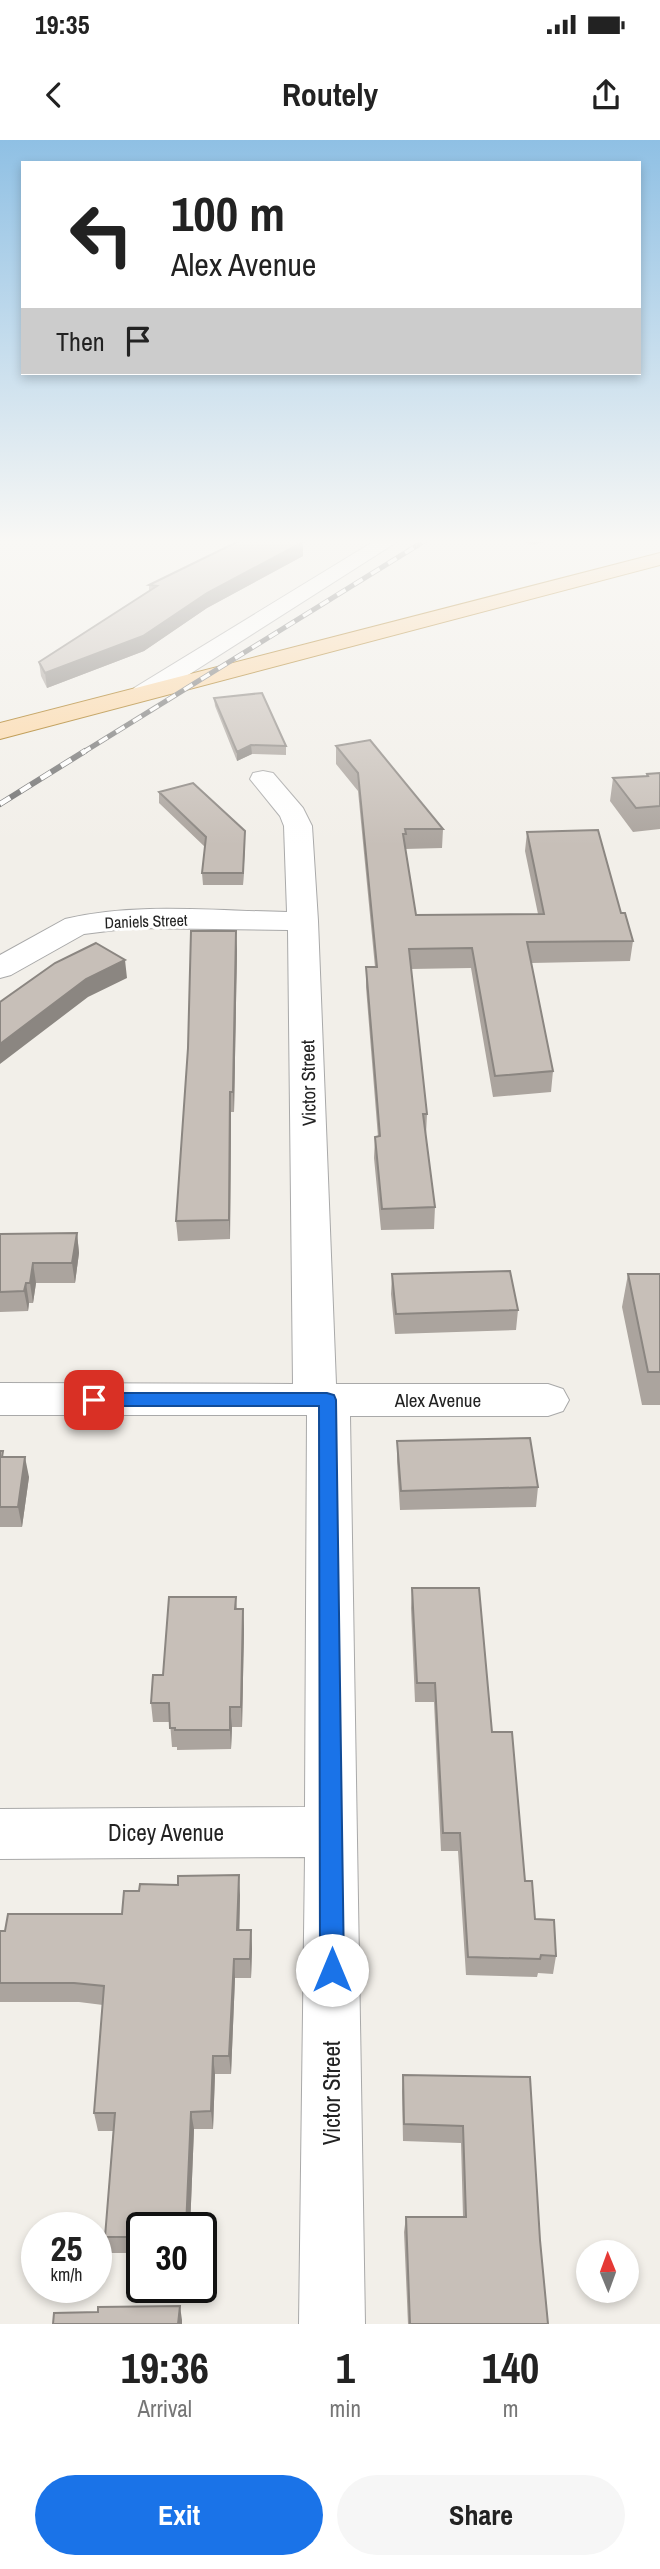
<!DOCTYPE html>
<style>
:root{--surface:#fff;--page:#f6f6f6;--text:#222;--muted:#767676;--accent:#1a73e8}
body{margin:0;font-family:"Archivo Narrow",sans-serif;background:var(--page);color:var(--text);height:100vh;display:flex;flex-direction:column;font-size:26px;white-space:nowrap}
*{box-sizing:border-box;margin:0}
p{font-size:23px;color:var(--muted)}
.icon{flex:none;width:38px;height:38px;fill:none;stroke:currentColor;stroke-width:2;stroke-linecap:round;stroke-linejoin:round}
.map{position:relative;height:2184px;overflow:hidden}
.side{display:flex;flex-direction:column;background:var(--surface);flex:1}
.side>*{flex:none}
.top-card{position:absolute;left:21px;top:21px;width:620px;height:214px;border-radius:0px;box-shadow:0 4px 10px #0003;background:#fff;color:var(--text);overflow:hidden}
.needle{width:46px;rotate:359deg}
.buttons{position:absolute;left:576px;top:2100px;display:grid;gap:14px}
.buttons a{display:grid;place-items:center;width:63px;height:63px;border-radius:50%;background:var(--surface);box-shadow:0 4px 10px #0003;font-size:35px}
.speed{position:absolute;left:21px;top:2072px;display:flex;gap:14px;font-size:35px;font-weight:700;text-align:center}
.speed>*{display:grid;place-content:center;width:91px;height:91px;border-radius:50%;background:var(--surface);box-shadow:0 4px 10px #0003;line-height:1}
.speed small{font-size:18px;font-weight:400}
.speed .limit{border:4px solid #111;border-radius:10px;background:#fff;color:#111}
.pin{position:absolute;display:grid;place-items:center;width:60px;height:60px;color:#fff;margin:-30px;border-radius:14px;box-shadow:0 4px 10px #0006}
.me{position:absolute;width:77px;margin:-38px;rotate:0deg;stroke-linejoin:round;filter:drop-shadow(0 0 5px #0008)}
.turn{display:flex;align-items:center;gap:24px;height:147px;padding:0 35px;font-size:32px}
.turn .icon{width:91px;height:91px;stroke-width:2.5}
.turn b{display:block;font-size:49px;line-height:60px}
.then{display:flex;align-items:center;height:66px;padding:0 35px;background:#0003;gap:14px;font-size:26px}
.eta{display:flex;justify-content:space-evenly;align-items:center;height:119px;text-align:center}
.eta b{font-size:42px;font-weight:800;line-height:49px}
.action{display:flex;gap:14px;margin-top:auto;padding:14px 35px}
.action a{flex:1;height:80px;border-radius:42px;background:var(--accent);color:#fff;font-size:28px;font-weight:800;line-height:80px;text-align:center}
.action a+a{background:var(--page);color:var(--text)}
.status{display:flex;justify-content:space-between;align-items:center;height:49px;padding:0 35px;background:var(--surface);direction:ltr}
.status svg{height:19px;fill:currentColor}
header{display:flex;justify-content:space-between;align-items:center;height:91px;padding:0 35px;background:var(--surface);font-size:32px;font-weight:800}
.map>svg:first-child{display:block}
</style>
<div class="status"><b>19:35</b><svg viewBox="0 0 49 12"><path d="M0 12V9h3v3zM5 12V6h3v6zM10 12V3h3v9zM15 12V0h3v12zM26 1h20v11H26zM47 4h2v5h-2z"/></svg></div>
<header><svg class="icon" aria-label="back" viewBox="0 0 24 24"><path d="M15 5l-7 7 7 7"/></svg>Routely<svg class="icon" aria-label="share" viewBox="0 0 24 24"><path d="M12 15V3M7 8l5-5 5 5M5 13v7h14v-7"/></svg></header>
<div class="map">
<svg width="660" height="2184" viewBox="0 0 660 2184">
<rect width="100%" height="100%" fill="#f2efe9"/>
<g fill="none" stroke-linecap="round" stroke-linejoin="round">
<g stroke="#a9a9a9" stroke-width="2">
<path id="minor" d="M 376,400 L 400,400 L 152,558 L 143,560 L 134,558 L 131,553 L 134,548 Z
M 263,631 L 273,633 L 303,668 L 312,686 L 318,781 L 336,1244 L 548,1244 L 563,1249 L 569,1260 L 563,1271 L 548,1276 L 350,1276 L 365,2184 L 299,2184 L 305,1717 L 0,1719 L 0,1669 L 305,1667 L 307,1275 L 0,1275 L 0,1243 L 293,1244 L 288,790 L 132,788 L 84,794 L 11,835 L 0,838 L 0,815 L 65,779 C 136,762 215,771 287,772 L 284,686 L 280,676 L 250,639 L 253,633 Z"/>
</g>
<g stroke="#a06b00" stroke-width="2">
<path id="major" d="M 660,413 L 660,425 L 0,599 L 0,583 Z"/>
</g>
<use href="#minor" fill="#fff" fill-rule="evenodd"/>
<use href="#major" fill="#fcd6a4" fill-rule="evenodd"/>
<g stroke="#707070" stroke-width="5">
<path id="rail-far1" d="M 82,613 L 426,400"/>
</g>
<g stroke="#707070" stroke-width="6">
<path id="rail" d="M 0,664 L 85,611"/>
</g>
<use href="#rail-far1" stroke="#fff" stroke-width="3.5" stroke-dasharray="10" stroke-linecap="butt"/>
<use href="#rail" stroke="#fff" stroke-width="4.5" stroke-dasharray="12" stroke-linecap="butt"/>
</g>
<path fill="#aba49e" d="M 232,400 L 308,400 L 303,402 L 303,416 L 207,468 L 144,511 L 47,548 L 41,536 L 39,522 L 149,451 L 149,445 L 236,402 L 232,401 Z
M 520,400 L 551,400 L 532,405 Z
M 214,558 L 286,606 L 286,615 L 252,614 L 237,621 L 215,566 Z
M 336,606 L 443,689 L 442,708 L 405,709 L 416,775 L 538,774 L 525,711 L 527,692 L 621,773 L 633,801 L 630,821 L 531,823 L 553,931 L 551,952 L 493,957 L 471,828 L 411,829 L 427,974 L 426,995 L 435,1067 L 434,1089 L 381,1090 L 374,1018 L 375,997 L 378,997 L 366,847 L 366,827 L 375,827 L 358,651 L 336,624 Z
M 660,633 L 660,693 L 660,689 L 633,692 L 610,661 L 613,638 L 646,636 L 647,634 Z
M 159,652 L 245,691 L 243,745 L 203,745 L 202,733 L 205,707 L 159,663 Z
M 237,809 L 234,972 L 231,972 L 230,1099 L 178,1101 L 176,1081 Z
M 77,1093 L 79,1113 L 75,1143 L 36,1143 L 33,1163 L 29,1163 L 28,1171 L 0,1172 L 0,1094 Z
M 392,1134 L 518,1170 L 516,1190 L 395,1194 L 391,1154 Z
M 628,1134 L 660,1134 L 660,1265 L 642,1265 L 622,1167 Z
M 397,1301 L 538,1347 L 536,1367 L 400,1370 L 397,1321 Z
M 0,1311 L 4,1317 L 29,1337 L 22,1387 L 0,1387 Z
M 412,1448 L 492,1592 L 525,1741 L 535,1779 L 556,1816 L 553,1834 L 538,1833 L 537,1837 L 466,1835 L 458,1711 L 441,1711 L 434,1562 L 415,1562 L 411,1468 Z
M 236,1457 L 237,1469 L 243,1469 L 244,1489 L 242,1587 L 232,1587 L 231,1609 L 177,1610 L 177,1607 L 172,1607 L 170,1582 L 153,1582 L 151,1563 L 163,1535 Z
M 240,1755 L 239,1790 L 251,1790 L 252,1809 L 251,1838 L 235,1838 L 231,1934 L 215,1934 L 213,1989 L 194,1989 L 190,2088 L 142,2088 L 142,2113 L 110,2113 L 105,2097 L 113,1991 L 98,1991 L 94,1973 L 103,1865 L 79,1862 L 0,1862 L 0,1791 L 122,1774 Z
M 403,1935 L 530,1937 L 540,2100 L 548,2184 L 408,2184 L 404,2092 L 406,2077 L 463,2077 L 461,2003 L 403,2001 L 402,1951 Z"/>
<path fill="#8b8681" d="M 284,400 L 308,400 L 285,412 Z
M 532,400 L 551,400 L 532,405 Z
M 303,402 L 303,416 L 207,468 L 144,511 L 47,548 L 45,533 L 207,453 Z
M 251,605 L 252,614 L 237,621 L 237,612 Z
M 245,691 L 245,703 L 243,745 L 243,733 Z
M 236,791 L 237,809 L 234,972 L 233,952 Z
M 125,820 L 127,838 L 88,857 L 0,924 L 0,904 L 86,839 Z
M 230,952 L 231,972 L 230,1099 L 229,1080 Z
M 77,1093 L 79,1113 L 75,1143 L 72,1123 Z
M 33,1123 L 36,1143 L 33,1163 L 30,1143 Z
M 26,1143 L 29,1163 L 28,1171 L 24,1151 Z
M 25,1317 L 29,1337 L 22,1387 L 18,1367 Z
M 243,1469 L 244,1489 L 242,1587 L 241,1567 Z
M 230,1567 L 232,1587 L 231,1609 L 230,1590 Z
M 239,1735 L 240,1755 L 239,1809 L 237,1790 Z
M 251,1790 L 252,1809 L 251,1838 L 250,1819 Z
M 234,1819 L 235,1838 L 231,1934 L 229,1916 Z
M 213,1916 L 215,1934 L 213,1989 L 211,1971 Z
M 191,1972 L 194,1989 L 190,2088 L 186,2088 Z
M 180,2166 L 182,2180 L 182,2184 L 178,2184 Z"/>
<path fill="#c7bfb8" stroke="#8b8681" stroke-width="2" d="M 241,400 L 291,400 L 303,402 L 207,453 L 143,496 L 45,533 L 39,522 L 157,446 L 149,445 Z
M 262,553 L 286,606 L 251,605 L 237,612 L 214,558 Z
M 370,600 L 443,689 L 405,689 L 406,694 L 403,694 L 416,775 L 544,774 L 527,692 L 598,690 L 621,773 L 625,773 L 633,801 L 527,802 L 553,931 L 495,936 L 472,808 L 409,809 L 427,974 L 423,974 L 435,1067 L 382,1069 L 375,997 L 380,996 L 366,827 L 377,827 L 358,633 L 336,606 Z
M 660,633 L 660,666 L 636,668 L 613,638 L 648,636 L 647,634 Z
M 193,643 L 245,691 L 243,733 L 202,733 L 206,697 L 159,652 Z
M 191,791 L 236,791 L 233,952 L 230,952 L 229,1080 L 176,1081 L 188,908 Z
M 96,803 L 125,820 L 86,839 L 0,904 L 0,862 L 55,823 Z
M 77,1093 L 72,1123 L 33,1123 L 30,1143 L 26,1143 L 24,1151 L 0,1152 L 0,1094 Z
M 510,1131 L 518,1170 L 396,1174 L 392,1134 Z
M 628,1134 L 660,1134 L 660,1232 L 648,1232 Z
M 530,1298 L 538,1347 L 401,1351 L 397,1301 Z
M 0,1311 L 3,1311 L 2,1317 L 25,1317 L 18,1367 L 0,1367 Z
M 412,1448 L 479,1448 L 492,1592 L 512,1592 L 525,1741 L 532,1741 L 535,1779 L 554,1780 L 556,1816 L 541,1815 L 540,1819 L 468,1817 L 460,1693 L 443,1693 L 435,1543 L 417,1543 Z
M 169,1457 L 236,1457 L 235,1469 L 243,1469 L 241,1567 L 230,1567 L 230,1590 L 175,1590 L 175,1588 L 170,1588 L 169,1563 L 151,1563 L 153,1535 L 163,1535 Z
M 239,1735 L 237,1790 L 251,1790 L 250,1819 L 234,1819 L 229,1916 L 213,1916 L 211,1971 L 191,1972 L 186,2088 L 142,2088 L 142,2097 L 105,2097 L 115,1973 L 94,1973 L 104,1846 L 74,1843 L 0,1843 L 0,1791 L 5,1791 L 8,1774 L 122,1774 L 124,1751 L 139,1751 L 140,1744 L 178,1745 L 178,1736 Z
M 403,1935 L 530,1937 L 540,2100 L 548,2184 L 410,2184 L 406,2077 L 466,2077 L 463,1986 L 404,1984 Z
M 180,2166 L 178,2184 L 53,2184 L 54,2173 L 98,2172 L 98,2167 Z"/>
<linearGradient id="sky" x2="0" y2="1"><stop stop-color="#8fc0e4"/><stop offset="0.57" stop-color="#f9f8f5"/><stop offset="1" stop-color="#f9f8f5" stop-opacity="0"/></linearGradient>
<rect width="660" height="705" fill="url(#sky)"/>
<path fill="#1a73e8" stroke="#114b97" stroke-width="2" d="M 94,1253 L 327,1253 L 334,1255 L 336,1260 L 344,1830 L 340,1838 L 332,1842 L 323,1838 L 320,1830 L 319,1266 L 94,1266 L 87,1264 L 85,1260 L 87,1255 Z"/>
<g text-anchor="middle" stroke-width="6" stroke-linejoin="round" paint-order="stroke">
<g font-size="16" fill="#222" stroke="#fff">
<text transform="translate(146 781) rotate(-2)" y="6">Daniels Street</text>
</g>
<g font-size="19" fill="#222" stroke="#fff">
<text transform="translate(308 943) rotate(-91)" y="7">Victor Street</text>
<text x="438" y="1267">Alex Avenue</text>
</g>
<g font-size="23" fill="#222" stroke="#fff">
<text x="166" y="1701">Dicey Avenue</text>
<text transform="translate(332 1953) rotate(-90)" y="8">Victor Street</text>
</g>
</g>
</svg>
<div class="buttons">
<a><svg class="needle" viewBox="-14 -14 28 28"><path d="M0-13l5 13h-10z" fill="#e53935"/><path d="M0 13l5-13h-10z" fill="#767676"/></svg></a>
</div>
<div class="speed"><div>25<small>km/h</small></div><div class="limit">30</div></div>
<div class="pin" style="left:94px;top:1260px;background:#d93025"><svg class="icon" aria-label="arrive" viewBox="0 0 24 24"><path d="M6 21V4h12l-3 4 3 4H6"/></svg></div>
<svg class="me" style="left:332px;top:1830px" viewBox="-20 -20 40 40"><circle r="19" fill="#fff"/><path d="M0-13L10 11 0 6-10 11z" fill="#1a73e8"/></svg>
<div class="top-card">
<div class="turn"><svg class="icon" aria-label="left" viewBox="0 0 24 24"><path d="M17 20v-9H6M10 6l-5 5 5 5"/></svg><div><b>100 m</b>Alex Avenue</div></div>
<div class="then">Then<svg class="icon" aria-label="arrive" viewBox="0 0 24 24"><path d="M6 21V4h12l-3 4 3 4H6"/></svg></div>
</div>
</div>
<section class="side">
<div class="eta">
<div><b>19:36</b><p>Arrival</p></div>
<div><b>1</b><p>min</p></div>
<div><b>140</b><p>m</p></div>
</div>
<div class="action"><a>Exit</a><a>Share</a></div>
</section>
